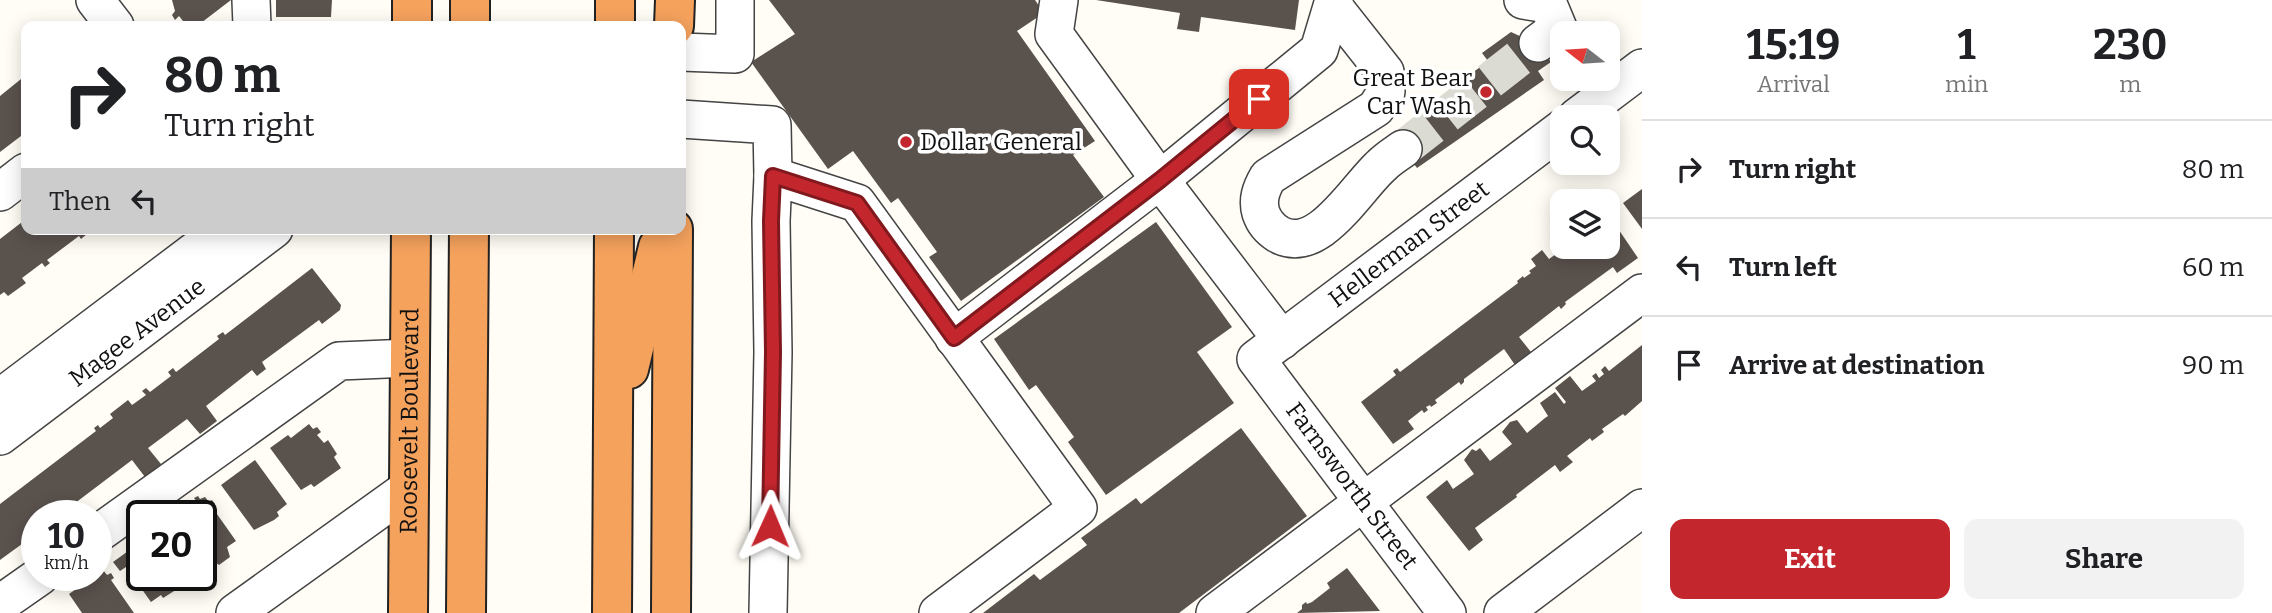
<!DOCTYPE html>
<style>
:root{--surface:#fff;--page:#f2f2f2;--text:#202124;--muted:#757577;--line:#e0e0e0;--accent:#c4262e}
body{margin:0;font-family:Bitter,serif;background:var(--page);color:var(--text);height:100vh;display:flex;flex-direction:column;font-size:26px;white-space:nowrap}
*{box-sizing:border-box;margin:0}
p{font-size:23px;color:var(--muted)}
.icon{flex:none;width:38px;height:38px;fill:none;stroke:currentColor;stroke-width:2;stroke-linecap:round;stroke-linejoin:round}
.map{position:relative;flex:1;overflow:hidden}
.sheet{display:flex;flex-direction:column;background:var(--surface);width:630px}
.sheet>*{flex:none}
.hud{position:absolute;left:21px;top:21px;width:665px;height:214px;border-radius:14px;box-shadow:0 4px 18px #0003;background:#fff;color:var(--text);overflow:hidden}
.needle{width:46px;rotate:287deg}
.tools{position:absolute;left:1550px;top:21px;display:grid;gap:14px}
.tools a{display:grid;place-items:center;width:70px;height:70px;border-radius:14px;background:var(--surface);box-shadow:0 4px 18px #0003;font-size:35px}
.speed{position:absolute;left:21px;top:500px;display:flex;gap:14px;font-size:35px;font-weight:700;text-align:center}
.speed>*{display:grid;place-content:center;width:91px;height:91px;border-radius:50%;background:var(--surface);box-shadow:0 4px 18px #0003;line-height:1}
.speed small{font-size:18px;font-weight:400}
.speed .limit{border:4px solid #111;border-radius:10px;background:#fff;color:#111}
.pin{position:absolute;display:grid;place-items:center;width:60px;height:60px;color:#fff;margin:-30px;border-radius:14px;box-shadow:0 4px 10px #0006}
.me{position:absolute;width:77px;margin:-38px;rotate:1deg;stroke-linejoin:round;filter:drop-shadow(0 0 5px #0008)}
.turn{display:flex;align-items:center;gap:24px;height:147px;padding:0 28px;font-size:32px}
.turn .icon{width:91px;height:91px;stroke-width:2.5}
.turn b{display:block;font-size:49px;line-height:60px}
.then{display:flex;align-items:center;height:66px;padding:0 28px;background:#0003;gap:14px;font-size:26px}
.eta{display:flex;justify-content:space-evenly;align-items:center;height:119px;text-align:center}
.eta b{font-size:42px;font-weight:700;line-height:49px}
.cta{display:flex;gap:14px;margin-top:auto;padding:14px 28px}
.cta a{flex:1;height:80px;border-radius:14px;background:var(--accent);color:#fff;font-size:28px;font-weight:700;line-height:80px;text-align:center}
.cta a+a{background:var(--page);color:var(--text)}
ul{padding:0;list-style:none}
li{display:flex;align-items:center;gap:21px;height:98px;padding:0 28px;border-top:2px solid var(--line)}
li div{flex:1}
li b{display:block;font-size:26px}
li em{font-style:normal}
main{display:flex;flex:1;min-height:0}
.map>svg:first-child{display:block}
</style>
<main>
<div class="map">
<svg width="1642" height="613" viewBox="0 0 1642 613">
<rect width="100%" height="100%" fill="#fffdf5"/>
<path fill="#5a524d" d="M 172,0 L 231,0 L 197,26 L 187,26 L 179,16 L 175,20 L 172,15 L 175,11 Z
M 276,0 L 332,0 L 331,17 L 276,17 Z
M 769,0 L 1035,0 L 1044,13 L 1017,31 L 1095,141 L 1073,155 L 1104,197 L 961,301 L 929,257 L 937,252 L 898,198 L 891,203 L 853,151 L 828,169 L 751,62 L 795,34 Z
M 1096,0 L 1299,0 L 1295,30 L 1201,17 L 1199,32 L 1177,29 L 1180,13 Z
M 1511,32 L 1524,38 L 1535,39 L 1551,62 L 1538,71 L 1544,80 L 1417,168 L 1397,141 L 1434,110 L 1430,105 L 1488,61 L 1482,53 Z
M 26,75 L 26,143 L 21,136 L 0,152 L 0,96 Z
M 1642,189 L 1642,229 L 1623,203 Z
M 1608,214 L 1638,258 L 1617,273 L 1613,267 L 1565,302 L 1566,304 L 1561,309 L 1559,306 L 1519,337 L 1531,352 L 1515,365 L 1504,349 L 1464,379 L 1464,382 L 1461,385 L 1459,382 L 1435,400 L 1437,403 L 1431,407 L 1430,405 L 1426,407 L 1428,410 L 1424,413 L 1422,410 L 1408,421 L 1414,429 L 1393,444 L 1361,402 L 1396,375 L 1393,371 L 1397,368 L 1400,372 L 1518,283 L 1517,281 L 1523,276 L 1524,278 L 1531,273 L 1529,271 L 1536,266 L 1531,259 L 1542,250 L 1549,259 L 1563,249 L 1561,247 L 1608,247 Z
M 26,219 L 26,229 L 87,229 L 85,231 L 87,234 L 81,239 L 79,236 L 47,260 L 50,263 L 45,267 L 42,263 L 22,278 L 26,283 L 8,296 L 4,292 L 0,295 L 0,239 Z
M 1156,222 L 1232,327 L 1197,352 L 1234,403 L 1106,495 L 1068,442 L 1074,437 L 1036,385 L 1029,390 L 994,339 Z
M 312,268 L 341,305 L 340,310 L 322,324 L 319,320 L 262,362 L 266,369 L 257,376 L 252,370 L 206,406 L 217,421 L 200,434 L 187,419 L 148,448 L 161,464 L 145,477 L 132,460 L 58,516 L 37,516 L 37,533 L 0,560 L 0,504 L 96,431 L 94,428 L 98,425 L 100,428 L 113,418 L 110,414 L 128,400 L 132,405 L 146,395 L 142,391 L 146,388 L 150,392 L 171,376 L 168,372 L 173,368 L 176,372 L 180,369 L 219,339 L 217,336 L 223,332 L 225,335 Z
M 1642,345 L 1642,401 L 1625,416 L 1623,414 L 1602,429 L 1604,432 L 1592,441 L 1590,438 L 1567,456 L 1573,462 L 1560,472 L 1555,465 L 1516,495 L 1517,497 L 1475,528 L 1483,540 L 1469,551 L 1426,497 L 1447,480 L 1453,489 L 1474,474 L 1464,460 L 1472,449 L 1476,451 L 1480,448 L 1490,461 L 1512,444 L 1502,432 L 1510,422 L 1517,420 L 1527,433 L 1545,418 L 1548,416 L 1540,403 L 1555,392 L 1564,404 L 1566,402 L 1555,388 L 1570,376 L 1582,391 L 1596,381 L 1592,376 L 1596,373 L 1599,378 L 1604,374 L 1601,370 L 1605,366 L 1609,371 Z
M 309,424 L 313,429 L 317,427 L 321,432 L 317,435 L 324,443 L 328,440 L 337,454 L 334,457 L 341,468 L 314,487 L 311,484 L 301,490 L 270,448 L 288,435 L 291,438 Z
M 1241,428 L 1307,516 L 1179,613 L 983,613 L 1034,574 L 1040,580 L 1087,545 L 1081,538 L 1136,498 L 1141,504 Z
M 255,460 L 287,504 L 277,512 L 279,516 L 274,520 L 254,530 L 221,485 Z
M 198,496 L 200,499 L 205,497 L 209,502 L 212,500 L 215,504 L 212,507 L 236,541 L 227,547 L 230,557 L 219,565 L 211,559 L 201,565 L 201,516 L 177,516 L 197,502 L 194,498 Z
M 142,541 L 142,576 L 188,576 L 176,584 L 179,588 L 163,598 L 161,595 L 151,602 L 126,567 L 120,571 L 113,562 Z
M 1347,568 L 1380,611 L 1297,613 L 1302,609 L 1302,605 L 1306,602 L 1307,604 L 1312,602 L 1330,588 L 1327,583 Z
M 103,570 L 107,575 L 111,573 L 114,578 L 111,580 L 134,613 L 82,613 L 69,594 Z"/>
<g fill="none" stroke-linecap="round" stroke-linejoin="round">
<path stroke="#dbdad3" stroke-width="37" stroke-dasharray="37 18" stroke-linecap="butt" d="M 1403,149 L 1538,43"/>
<g stroke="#444" stroke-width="40">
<g id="minor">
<path d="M 95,0 L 115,26"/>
<path d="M 251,0 L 252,26"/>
<path d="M 1059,0 L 1054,34 L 1160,180 L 1319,50 L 1334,0"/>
<path d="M 1523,0 L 1548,4 L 1558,28 L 1538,43"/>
<path d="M 1333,6 L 1385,72 L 1386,92 L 1376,108 L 1268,177 C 1261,189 1257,200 1261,213 C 1264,222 1270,229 1278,234 C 1318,257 1356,188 1382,165 C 1388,159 1396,154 1403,149"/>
<path d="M 681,52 L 735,54 L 735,0"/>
<path d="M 1577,117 L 1642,68"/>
<path d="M 681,119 L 772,125 L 773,176"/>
<path d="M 0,192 L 26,172"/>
<path d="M 954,338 L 1160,180 L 1282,340"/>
<path d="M 0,398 L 224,229"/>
<path id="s1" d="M 0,436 L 274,229"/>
<path d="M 96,535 L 339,361 L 410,358"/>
<path d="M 0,604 L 40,576"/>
<path d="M 235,613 L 409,488"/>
<path d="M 768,613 L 773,352 L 771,221 L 773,176 L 857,203 L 1078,508 L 938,613"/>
<path d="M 1215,613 L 1642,293"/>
<path id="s2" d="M 1447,613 L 1256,359 L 1563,128"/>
<path d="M 1503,613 L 1642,508"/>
</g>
</g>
<g stroke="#222" stroke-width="42">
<g id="highway">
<path d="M 412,26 L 412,0"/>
<path d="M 470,26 L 470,0"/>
<path d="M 615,26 L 615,0"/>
<path d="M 674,26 L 675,0"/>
<path d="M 629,369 L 658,247"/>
<path id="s3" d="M 408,613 L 411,229"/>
<path d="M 466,613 L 469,229"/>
<path d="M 612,613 L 614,229"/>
<path d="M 671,613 L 673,229"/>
</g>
</g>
<use href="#minor" stroke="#fff" stroke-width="37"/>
<use href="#highway" stroke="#f5a25d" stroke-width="38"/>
</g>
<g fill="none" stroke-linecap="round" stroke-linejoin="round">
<g stroke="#7f191e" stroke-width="18">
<path id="route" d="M 770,526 L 773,352 L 771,221 L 773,176 L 857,203 L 954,338 L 1160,180 L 1259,99"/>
</g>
<use href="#route" stroke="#c4262e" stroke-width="12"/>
</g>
<g fill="#c4262e" stroke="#fff" stroke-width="2.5">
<circle cx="1486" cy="92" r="7"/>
<circle cx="906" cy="142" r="7"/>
</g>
<g text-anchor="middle" stroke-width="7" stroke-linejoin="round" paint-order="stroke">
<g font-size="24" fill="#111" stroke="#fff" text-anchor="end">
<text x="1472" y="86">Great Bear<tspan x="1472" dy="28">Car Wash</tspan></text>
<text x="920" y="150" text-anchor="start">Dollar General</text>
</g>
<g font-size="24" fill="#111" stroke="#fff">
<text dy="8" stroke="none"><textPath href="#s2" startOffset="509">Hellerman Street</textPath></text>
<text dy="8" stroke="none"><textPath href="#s1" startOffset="172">Magee Avenue</textPath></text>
<text dy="8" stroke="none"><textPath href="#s3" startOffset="192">Roosevelt Boulevard</textPath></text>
<text transform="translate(1352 486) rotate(53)" y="8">Farnsworth Street</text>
</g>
</g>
</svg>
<div class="tools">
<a><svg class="needle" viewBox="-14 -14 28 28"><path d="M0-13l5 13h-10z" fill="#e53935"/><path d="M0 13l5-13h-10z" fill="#757577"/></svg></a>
<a><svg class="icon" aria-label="search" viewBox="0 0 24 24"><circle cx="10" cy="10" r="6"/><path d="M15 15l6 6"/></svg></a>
<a><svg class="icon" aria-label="layers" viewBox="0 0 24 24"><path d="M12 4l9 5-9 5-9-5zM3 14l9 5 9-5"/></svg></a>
</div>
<div class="speed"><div>10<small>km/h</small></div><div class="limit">20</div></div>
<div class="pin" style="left:1259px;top:99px;background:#d93025"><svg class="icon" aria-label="arrive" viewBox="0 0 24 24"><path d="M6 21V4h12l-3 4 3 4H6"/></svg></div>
<svg class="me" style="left:770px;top:526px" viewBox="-20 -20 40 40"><path d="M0-17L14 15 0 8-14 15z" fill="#c4262e" stroke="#fff" stroke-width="4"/></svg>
<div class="hud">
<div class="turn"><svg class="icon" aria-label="right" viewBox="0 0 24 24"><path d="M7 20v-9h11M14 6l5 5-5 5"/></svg><div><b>80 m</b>Turn right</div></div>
<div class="then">Then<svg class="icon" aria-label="left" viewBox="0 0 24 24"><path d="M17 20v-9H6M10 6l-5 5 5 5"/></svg></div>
</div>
</div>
<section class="sheet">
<div class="eta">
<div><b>15:19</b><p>Arrival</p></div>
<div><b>1</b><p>min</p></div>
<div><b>230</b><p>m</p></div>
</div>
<ul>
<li><svg class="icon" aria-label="right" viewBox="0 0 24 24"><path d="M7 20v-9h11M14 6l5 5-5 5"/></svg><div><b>Turn right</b></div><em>80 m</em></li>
<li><svg class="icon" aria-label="left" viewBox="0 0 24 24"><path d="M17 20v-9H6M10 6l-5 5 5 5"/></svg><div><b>Turn left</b></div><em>60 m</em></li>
<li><svg class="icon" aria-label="arrive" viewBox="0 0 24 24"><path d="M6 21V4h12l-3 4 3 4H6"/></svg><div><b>Arrive at destination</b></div><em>90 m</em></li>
</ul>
<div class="cta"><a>Exit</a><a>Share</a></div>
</section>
</main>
